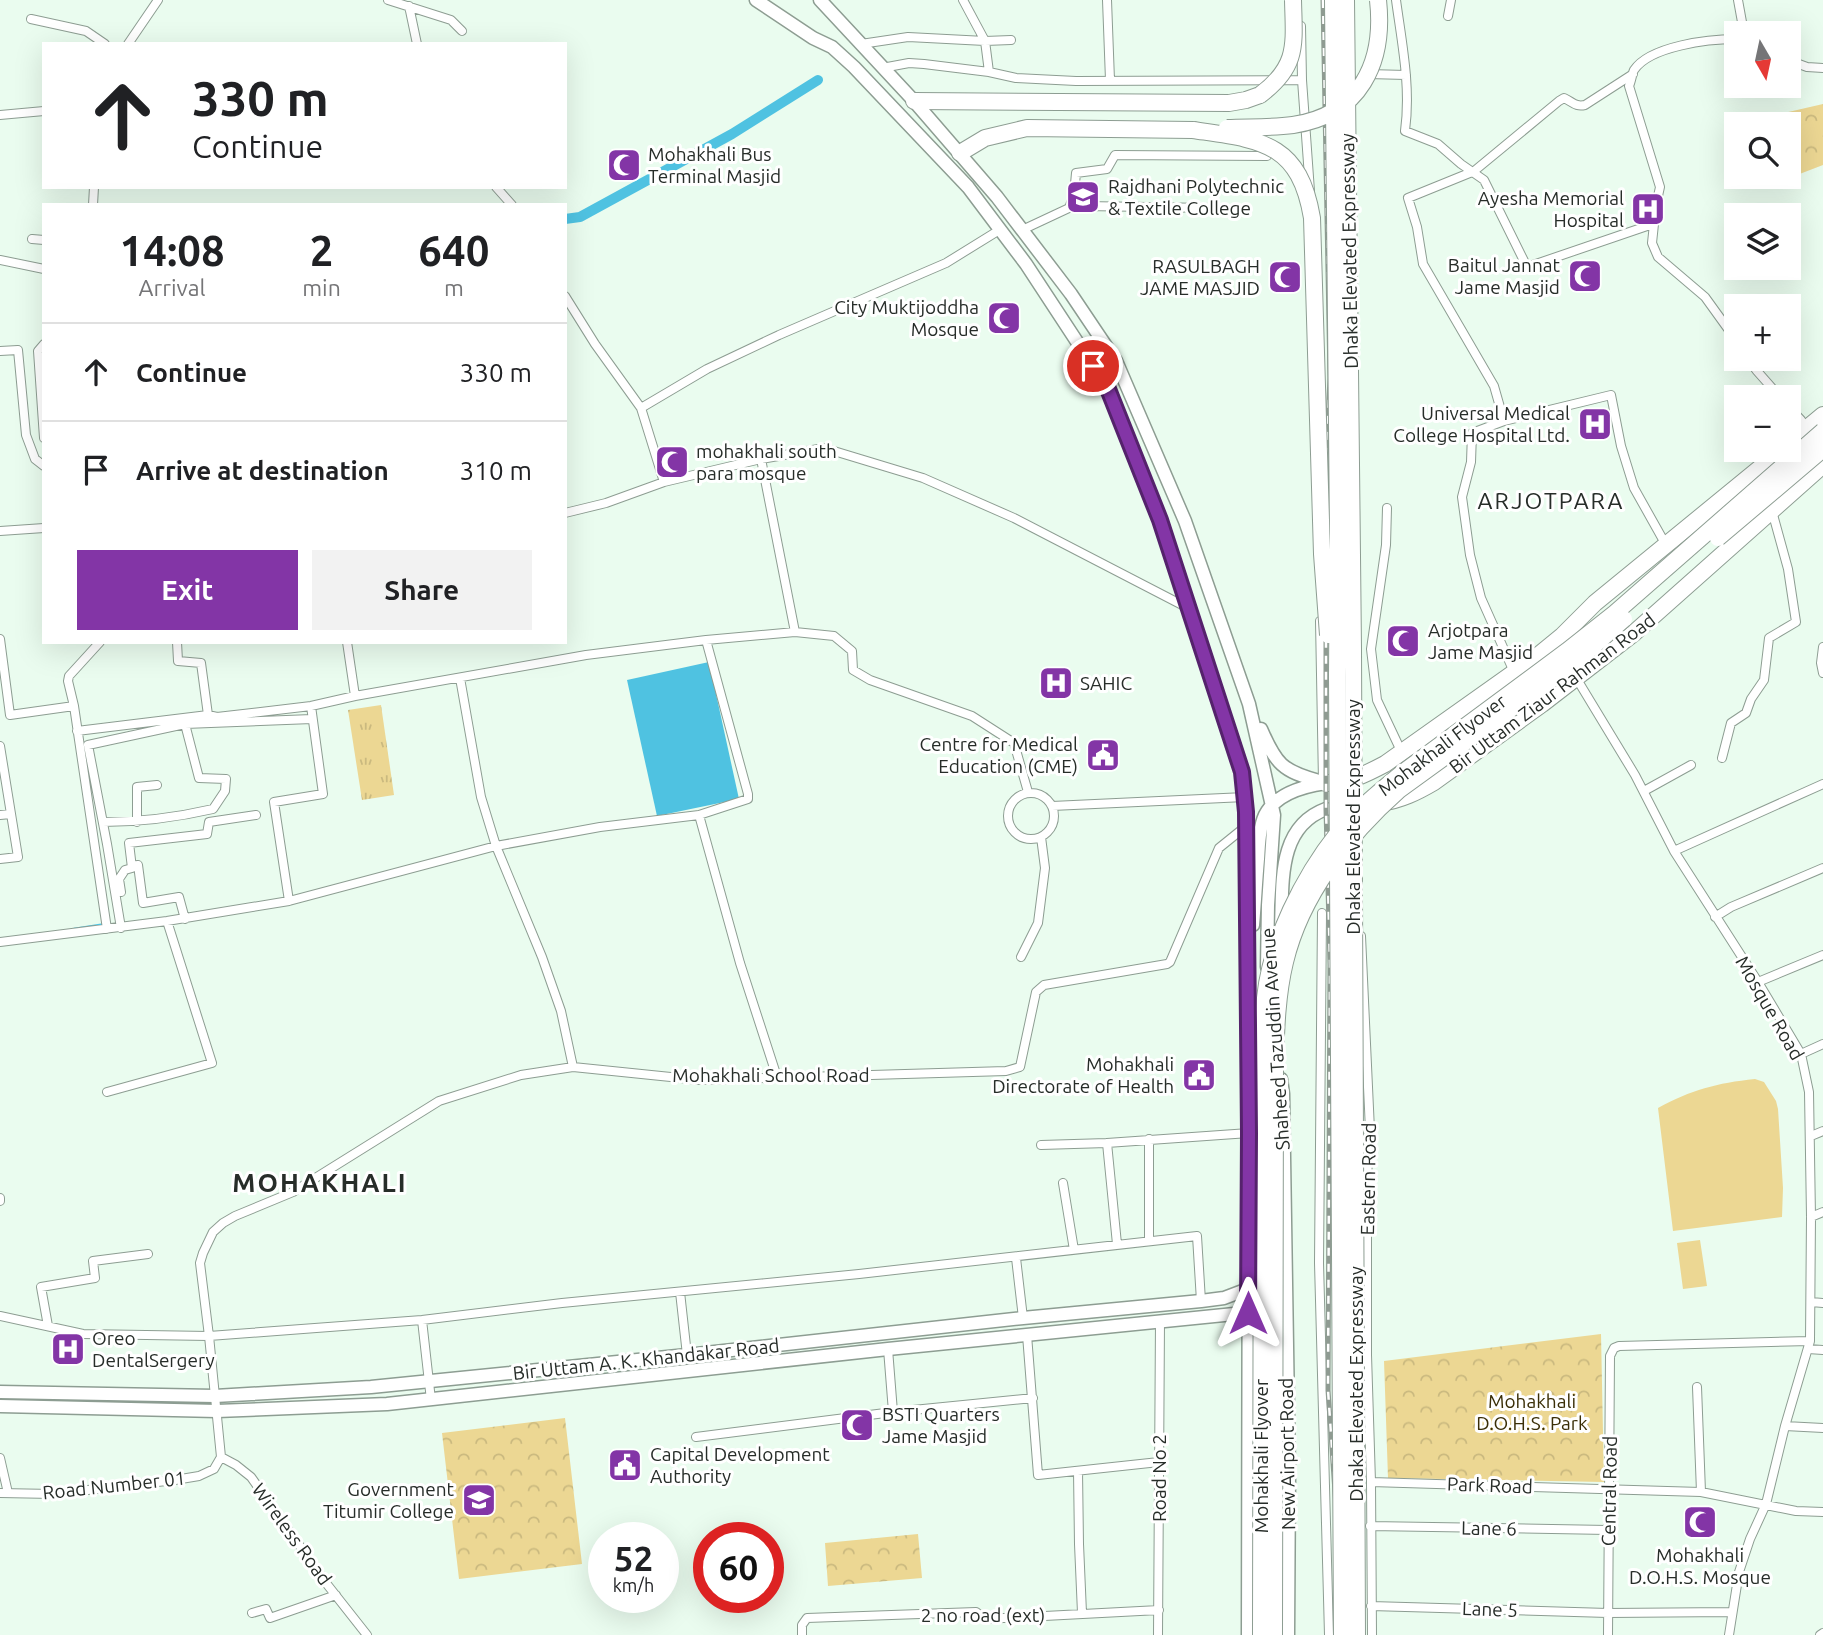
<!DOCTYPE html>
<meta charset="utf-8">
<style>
:root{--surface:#fff;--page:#f2f2f2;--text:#202124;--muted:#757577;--line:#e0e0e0;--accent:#8335a6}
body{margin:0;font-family:Ubuntu,sans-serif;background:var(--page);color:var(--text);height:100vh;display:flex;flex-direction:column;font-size:26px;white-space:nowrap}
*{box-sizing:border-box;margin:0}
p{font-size:23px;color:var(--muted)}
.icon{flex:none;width:38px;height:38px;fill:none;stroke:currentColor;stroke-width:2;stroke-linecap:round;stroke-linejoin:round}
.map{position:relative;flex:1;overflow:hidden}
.drawer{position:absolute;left:42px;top:203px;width:525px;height:441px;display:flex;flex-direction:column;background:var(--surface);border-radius:0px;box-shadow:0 7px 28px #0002}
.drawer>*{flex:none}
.guide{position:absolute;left:42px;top:42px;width:525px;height:147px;border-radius:0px;box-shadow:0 7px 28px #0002;background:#fff;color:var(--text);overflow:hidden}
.needle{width:46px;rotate:171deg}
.tools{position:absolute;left:1724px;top:21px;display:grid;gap:14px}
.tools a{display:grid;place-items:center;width:77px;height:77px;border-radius:0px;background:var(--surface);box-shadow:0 7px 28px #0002;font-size:35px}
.speed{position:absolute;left:588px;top:1522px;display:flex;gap:14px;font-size:35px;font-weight:700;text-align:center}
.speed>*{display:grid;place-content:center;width:91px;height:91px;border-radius:50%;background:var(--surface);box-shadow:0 7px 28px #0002;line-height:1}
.speed small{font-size:18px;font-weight:400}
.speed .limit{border:10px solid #d22;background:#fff;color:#111}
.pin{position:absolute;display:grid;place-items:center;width:60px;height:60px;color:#fff;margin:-30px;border:4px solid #fff;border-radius:50%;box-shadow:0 2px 7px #0007}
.me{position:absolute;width:77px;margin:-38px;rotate:0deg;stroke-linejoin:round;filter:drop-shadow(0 0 5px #0008)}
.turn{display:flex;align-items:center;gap:24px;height:147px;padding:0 35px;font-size:32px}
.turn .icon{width:91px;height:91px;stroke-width:2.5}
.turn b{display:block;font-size:49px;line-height:60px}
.eta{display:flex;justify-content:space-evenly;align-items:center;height:119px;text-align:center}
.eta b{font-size:42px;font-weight:700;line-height:49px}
.cta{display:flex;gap:14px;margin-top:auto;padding:14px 35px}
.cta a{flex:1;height:80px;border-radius:0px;background:var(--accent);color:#fff;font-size:28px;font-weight:700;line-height:80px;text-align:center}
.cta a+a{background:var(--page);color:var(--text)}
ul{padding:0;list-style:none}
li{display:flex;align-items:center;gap:21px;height:98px;padding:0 35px;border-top:2px solid var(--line)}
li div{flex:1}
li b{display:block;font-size:26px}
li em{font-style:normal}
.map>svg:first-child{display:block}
</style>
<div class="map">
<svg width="1823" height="1635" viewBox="0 0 1823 1635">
<defs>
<pattern id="grass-tufts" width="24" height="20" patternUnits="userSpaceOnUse" patternTransform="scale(1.75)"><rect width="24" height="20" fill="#ecd793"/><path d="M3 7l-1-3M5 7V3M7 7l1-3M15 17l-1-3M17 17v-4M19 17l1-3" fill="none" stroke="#cab97f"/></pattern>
<pattern id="park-crowns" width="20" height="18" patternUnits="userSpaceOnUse" patternTransform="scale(1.75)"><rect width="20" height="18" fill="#ecd793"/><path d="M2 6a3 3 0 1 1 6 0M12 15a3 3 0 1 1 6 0" fill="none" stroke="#cab97f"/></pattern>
</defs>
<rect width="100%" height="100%" fill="#eafcef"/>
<path fill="url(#grass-tufts)" d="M 381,705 L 394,795 L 362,800 L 348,710 Z"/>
<path fill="url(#park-crowns)" d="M 1823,104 L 1823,165 L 1797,175 L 1789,134 L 1788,124 L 1787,124 L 1784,113 Z
M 1601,1334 L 1604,1482 L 1388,1478 L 1384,1361 Z
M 565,1418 L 582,1564 L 459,1579 L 442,1433 Z
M 918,1534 L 922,1578 L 828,1586 L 825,1543 Z"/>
<path fill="#ecd793" d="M 1755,1079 L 1764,1082 L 1776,1101 L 1778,1109 L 1783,1188 L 1782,1217 L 1673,1231 L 1658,1108 C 1691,1090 1717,1083 1755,1079 Z
M 1700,1240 L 1707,1286 L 1683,1289 L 1677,1243 Z"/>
<path fill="#4fc2e1" d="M 709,662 L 739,799 L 657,816 L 627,680 Z"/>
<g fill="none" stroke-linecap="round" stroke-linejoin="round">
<path stroke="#4fc2e1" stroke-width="2.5" d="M 74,929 L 106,924"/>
<path stroke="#4fc2e1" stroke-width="10" d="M 565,219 L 580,217 L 732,134 L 818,80"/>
<g stroke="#8d9d92" stroke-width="10">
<path id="street" d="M 388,0 L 451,20 L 462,31
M 963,0 L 985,41 L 989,72
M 1107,0 L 1110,80
M 1396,0 C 1402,44 1411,87 1405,131 L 1438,144 L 1461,164 L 1484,180 L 1527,267 L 1653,224
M 1738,0 L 1744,33
M 409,6 L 417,44
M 1448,16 L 1451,0
M 31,19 L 86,31 L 105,44
M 1301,26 L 1302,80 L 1310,191
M 1736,39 C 1709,39 1650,46 1634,70 C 1632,74 1631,82 1629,86 L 1660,187 L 1656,205 L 1652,243 L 1658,257 L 1705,297 L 1736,340
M 128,44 L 158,0
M 861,44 L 908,37 L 985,41 L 1011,40
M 1788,60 L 1807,67 L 1823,68
M 882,68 L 909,63 L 924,64 L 989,72 L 1016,78 L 1076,81 L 1302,80
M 1368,74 L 1406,75
M 0,115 L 44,111
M 1472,172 L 1408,198 L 1417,227 L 1423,264 L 1494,386 L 1504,421 L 1472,433 L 1471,462 L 1462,497 L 1470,555 L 1481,598 L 1514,672
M 1473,172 L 1559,101 L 1564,98 C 1573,102 1575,107 1585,105 L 1633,74
M 496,187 L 512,205
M 93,205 L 94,187
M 1069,208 L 1084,206 L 1211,208
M 1022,230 L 1069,208 L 1074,195 L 1076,173 L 1107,169 L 1115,155 L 1267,156
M 32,239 L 44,240
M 0,260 L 44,269
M 565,296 L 595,344 L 641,408 L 664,482
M 44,344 L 38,351 L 44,438
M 0,351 L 18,350 L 26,435 L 35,459 L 44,466
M 1748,359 L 1757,371 L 1780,397
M 1788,406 L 1801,420 L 1807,429
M 641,408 L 707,369 L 779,335 L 946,263 L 1001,229
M 1504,421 L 1611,395 L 1621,446 L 1634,488 L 1666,545
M 761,459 L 795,632
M 1387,508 L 1386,545 L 1371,649 L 1377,700 L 1402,753
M 565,513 L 606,503 L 664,482 L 761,459 L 824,448 L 923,478 L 1014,518 L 1190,609
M 0,531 L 44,528
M 1320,621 L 1323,782
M 0,639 L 10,715 L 74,706 L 107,929
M 177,642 L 178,661 L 201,663 L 208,715
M 347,642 L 355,696
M 1823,647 L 1821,663 L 1823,673
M 1575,676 L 1635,775 L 1674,851 L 1758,982 L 1801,1054 L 1809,1092 L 1811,1217 L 1810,1341 L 1785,1426 L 1766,1504 L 1750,1539 L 1739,1572 L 1729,1635
M 460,678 L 481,797 L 496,846 L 542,957 L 561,1011 L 573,1067
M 74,706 L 68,681 L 69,676 L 100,642
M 77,731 L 208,715 L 217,717 L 311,706 L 355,696 L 586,655 L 706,640 L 795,632 L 834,636 L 852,651 L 853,670 L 870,680 L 972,716 L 1014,743 L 1028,792
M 0,746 L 18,857 L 0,859
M 1722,758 L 1731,723 L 1746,713 L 1751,699 L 1764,680 L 1769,638 L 1796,622 L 1788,569 L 1772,511
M 1644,791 L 1691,765
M1008 816a23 23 0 1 1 46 0a23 23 0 1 1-46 0Z
M 1052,806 L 1245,797
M 0,815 L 11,814
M 699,815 L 740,963 L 777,1077
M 103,822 C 142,822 174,818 213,809 L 225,791 L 226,779 L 199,778 L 185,724
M 137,822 L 137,787 L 157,785
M 1674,851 L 1823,784
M 132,866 L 138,865 L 143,903 L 179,897 L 185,919
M 121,892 L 119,879 L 125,870 L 132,868 L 129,843 L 207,834 L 209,822 L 256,815
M 289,901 L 274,802 L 323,794 L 311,706
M 1322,913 L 1319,1263 L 1329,1635
M 1715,917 L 1731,907 L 1823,868
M 121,928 L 107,844 L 88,745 L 185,724 L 312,719
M 1361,936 L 1370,1130 L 1367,1177 L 1367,1355 L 1371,1482 L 1372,1635
M 0,942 L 167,921 L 289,901 L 496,846 L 600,827 L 699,815 L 748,799 L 748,794 L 706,640
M 1021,957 L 1038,923 L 1045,868 L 1041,837
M 1758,982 L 1823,955
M 1801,1054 L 1823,1044
M 107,1092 L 212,1063 L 167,921
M 1811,1136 L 1823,1131
M 1107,1143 L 1117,1244
M 1041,1145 L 1107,1143 L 1249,1133
M 1063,1183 L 1074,1250
M 0,1198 L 0,1201
M 1811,1217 L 1823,1212
M 1149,1241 L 1149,1139
M 1016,1258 L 1023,1318
M 680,1292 L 687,1355
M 1201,1301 L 1197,1236 L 859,1274 L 562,1303 L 422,1320 L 209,1336 L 200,1263 L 203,1253 L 213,1232 L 223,1223 L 235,1216 L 293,1192 L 439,1101 L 521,1075 L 573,1067 L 700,1080 L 1006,1071 L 1020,1067 L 1036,992 L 1044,985 L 1167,964 L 1170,962 L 1219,848 L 1245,827
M 1811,1302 L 1823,1303
M 0,1316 L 83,1334 L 209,1336 L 221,1457 L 236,1465 L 251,1477 L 326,1583 L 367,1635
M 422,1320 L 431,1400
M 48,1326 L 41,1287 L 95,1278 L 93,1261 L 148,1254
M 1027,1335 L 1038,1475 L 1159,1462
M 888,1349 L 893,1412
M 1808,1349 L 1823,1350
M 1697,1387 L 1701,1492
M 1785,1426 L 1823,1428
M 696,1437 L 893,1412 L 1033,1398
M 0,1458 L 8,1493
M 1078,1471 L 1079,1544 L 1082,1613
M 1371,1482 L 1701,1492 L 1796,1511 L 1823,1512
M 0,1493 L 53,1494 L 175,1480 L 199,1476 L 214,1469 L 221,1457
M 1370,1526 L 1608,1530
M 1371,1606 L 1608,1613 L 1732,1612
M 252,1613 L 266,1609 L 270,1618 L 336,1595
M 802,1635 L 802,1625 L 807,1618 L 976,1612 L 985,1619 L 1159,1610
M 1158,1635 L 1160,1321
M 1608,1635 L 1610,1356 L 1614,1348 L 1619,1346 L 1810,1341
M 1820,1635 L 1823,1633"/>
</g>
<g stroke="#8d9d92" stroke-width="15">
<path id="primary" d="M 756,0 L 813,38 L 832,47 L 854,67 L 968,187 L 1026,264 L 1108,389 L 1160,520 L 1238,757 L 1242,772 L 1246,812 L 1249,1133 L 1248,1635
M 820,0 L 914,101 L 997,197 L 1071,294 L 1116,361 L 1185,521 L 1249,704 L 1274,815 L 1268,905 L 1267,967
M 1261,729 C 1276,764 1282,771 1319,781
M 1253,925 C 1255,903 1256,881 1258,859 C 1259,845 1259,828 1265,815 C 1276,794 1304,786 1326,783
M 1281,927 C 1283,883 1277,827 1326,809
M 1281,1079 L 1283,1094 L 1289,1472 L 1288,1635
M 0,1392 L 215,1396 L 371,1387 L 687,1355 L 1023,1318 L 1201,1301 L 1224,1298 L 1253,1287
M 0,1406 L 217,1411 L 387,1404 L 888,1349 L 1254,1312"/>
</g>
<g stroke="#8d9d92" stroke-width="18">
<path id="highway" d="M 914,101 L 1229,103 L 1246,100 L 1260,95
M 960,153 L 985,138 L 1027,128 L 1193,130
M 1788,444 L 1823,415
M 1326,783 C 1347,784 1368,773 1385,764 L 1540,654 L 1562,636 L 1595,603 L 1782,450
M 1380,803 C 1401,800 1417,792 1434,782 L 1542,704 L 1634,633 L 1823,465"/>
</g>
<use href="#street" stroke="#fff" stroke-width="8"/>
<use href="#primary" stroke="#fff" stroke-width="12"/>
<use href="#highway" stroke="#fff" stroke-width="16"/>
<path stroke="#8f9b92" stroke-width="2" d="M 1333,0 L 1340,378 L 1336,461 L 1337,682 L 1335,808 L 1340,965 L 1337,1389 L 1351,1579 L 1350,1635"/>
<g stroke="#8f9b92" stroke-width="5">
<path id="rail" d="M 1323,0 L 1330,378 L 1326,461 L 1326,809 L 1330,965 L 1328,1390 L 1341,1579 L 1340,1635"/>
</g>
<use href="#rail" stroke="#fff" stroke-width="2.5" stroke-dasharray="8" stroke-linecap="butt"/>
<g stroke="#8d9d92" stroke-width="18" stroke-linecap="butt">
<path id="highway-bridge" d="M 1333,0 L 1338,532 L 1337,676 L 1342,1635
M 1346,0 L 1353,649 L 1357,1635
M 1260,95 C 1299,66 1294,44 1293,0
M 1227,128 C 1249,127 1271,128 1293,125 C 1360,115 1385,63 1378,0
M 1193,130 C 1260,140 1299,141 1312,218 L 1322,554 L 1328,635
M 1718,538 L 1823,449
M 1261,1635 L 1262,1062 C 1263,1041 1263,1019 1265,998 C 1271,941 1303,877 1338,833 C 1356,811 1379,792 1401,774 L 1567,651 L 1615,613 L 1823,431
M 1274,1635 L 1275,1063 C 1276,1030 1277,995 1285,962 C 1301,895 1348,835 1399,790 L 1574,663 L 1624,619"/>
</g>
<use href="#highway-bridge" stroke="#fff" stroke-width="16"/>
</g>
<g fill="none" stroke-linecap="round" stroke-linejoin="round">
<g stroke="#55226c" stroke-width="18">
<path id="route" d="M 1093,366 L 1108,389 L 1160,520 L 1242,772 L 1246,812 L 1249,1133 L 1248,1313"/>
</g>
<use href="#route" stroke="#8335a6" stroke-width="12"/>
</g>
<defs>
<g id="mosque-square" transform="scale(1.75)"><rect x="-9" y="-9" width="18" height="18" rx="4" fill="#8335a6" stroke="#fff"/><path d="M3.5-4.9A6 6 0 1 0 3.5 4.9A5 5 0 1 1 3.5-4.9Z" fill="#fff"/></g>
<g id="university-square" transform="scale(1.75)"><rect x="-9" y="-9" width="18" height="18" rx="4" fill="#8335a6" stroke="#fff"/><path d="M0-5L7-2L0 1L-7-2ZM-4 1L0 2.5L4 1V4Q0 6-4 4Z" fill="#fff"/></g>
<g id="hospital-square" transform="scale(1.75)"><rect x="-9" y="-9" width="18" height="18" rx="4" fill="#8335a6" stroke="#fff"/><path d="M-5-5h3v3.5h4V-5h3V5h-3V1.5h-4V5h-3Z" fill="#fff"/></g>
<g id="civic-square" transform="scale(1.75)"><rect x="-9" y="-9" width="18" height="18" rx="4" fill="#8335a6" stroke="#fff"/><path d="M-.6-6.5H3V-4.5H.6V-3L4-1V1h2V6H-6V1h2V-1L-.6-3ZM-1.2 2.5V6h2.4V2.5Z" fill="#fff"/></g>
</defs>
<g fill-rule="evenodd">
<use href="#mosque-square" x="624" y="165"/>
<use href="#university-square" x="1083" y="197"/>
<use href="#hospital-square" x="1648" y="209"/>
<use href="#mosque-square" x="1585" y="276"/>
<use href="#mosque-square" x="1285" y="277"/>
<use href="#mosque-square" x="1004" y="318"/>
<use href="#hospital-square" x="1595" y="424"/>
<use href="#mosque-square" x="672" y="462"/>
<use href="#mosque-square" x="1403" y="641"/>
<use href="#hospital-square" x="1056" y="683"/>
<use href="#civic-square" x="1103" y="755"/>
<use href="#civic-square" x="1199" y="1075"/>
<use href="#hospital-square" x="68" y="1349"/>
<use href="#mosque-square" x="857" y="1425"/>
<use href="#civic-square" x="625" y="1465"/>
<use href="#university-square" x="479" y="1500"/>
<use href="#mosque-square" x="1700" y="1522"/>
</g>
<g text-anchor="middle" stroke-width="6" stroke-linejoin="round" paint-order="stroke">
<g font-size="19" fill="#272d29" stroke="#fff" text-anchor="start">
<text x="648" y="161">Mohakhali Bus<tspan x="648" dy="22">Terminal Masjid</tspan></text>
<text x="1108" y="193">Rajdhani Polytechnic<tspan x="1108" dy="22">&amp; Textile College</tspan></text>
<text x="1624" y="205" text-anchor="end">Ayesha Memorial<tspan x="1624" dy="22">Hospital</tspan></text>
<text x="1560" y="272" text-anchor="end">Baitul Jannat<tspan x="1560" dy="22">Jame Masjid</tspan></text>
<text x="1260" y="273" text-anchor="end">RASULBAGH<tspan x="1260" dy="22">JAME MASJID</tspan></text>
<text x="979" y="314" text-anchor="end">City Muktijoddha<tspan x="979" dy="22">Mosque</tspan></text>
<text x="1570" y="420" text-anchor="end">Universal Medical<tspan x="1570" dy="22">College Hospital Ltd.</tspan></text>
<text x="696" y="458">mohakhali south<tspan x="696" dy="22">para mosque</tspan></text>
<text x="1428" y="637">Arjotpara<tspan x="1428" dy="22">Jame Masjid</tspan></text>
<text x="1080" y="690">SAHIC</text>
<text x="1078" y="751" text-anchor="end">Centre for Medical<tspan x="1078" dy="22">Education (CME)</tspan></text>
<text x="1174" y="1071" text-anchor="end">Mohakhali<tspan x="1174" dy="22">Directorate of Health</tspan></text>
<text x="92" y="1345">Oreo<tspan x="92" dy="22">DentalSergery</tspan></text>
<text x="882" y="1421">BSTI Quarters<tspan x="882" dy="22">Jame Masjid</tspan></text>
<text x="650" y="1461">Capital Development<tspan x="650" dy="22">Authority</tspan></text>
<text x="454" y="1496" text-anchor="end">Government<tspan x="454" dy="22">Titumir College</tspan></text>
<text x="1700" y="1562" text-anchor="middle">Mohakhali<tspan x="1700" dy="22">D.O.H.S. Mosque</tspan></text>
</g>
<g font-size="19" fill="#272d29" stroke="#fff">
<text transform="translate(1349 251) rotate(-91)" y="7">Dhaka Elevated Expressway</text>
<text transform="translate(1552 693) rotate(-37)" y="7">Bir Uttam Ziaur Rahman Road</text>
<text transform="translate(1442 745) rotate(-37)" y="7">Mohakhali Flyover</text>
<text transform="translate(1353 817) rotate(-90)" y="7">Dhaka Elevated Expressway</text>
<text transform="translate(1770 1008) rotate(60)" y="7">Mosque Road</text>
<text transform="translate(1275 1039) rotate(-94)" y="7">Shaheed Tazuddin Avenue</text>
<text x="771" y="1082">Mohakhali School Road</text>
<text transform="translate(1368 1179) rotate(-89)" y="7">Eastern Road</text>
<text transform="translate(646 1359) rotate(-6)" y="7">Bir Uttam A. K. Khandakar Road</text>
<text transform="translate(1356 1384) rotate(-90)" y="7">Dhaka Elevated Expressway</text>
<text transform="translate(1287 1454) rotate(-91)" y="7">New Airport Road</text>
<text transform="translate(1261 1456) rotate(-90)" y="7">Mohakhali Flyover</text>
<text transform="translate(1159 1478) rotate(-90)" y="7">Road No 2</text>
<text transform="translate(114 1485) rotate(-6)" y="7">Road Number 01</text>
<text transform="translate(1490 1485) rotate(2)" y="7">Park Road</text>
<text transform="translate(1609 1491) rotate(-89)" y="7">Central Road</text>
<text transform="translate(1489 1528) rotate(1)" y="7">Lane 6</text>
<text transform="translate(292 1534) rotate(54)" y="7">Wireless Road</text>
<text transform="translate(1490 1609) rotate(2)" y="7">Lane 5</text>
<text x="983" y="1622">2 no road (ext)</text>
</g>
<g font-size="19" fill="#3a2e07" stroke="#fff">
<text x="1532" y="1408">Mohakhali<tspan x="1532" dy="22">D.O.H.S. Park</tspan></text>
</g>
<g font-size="23" letter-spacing="2" fill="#272d29" stroke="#fff">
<text x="1551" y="509">ARJOTPARA</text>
</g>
<g font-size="26" font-weight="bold" letter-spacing="2" fill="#272d29" stroke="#fff">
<text x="320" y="1192">MOHAKHALI</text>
</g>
</g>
</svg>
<div class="tools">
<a><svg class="needle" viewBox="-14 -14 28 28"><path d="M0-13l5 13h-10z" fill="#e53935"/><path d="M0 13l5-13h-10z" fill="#757577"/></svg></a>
<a><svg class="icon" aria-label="search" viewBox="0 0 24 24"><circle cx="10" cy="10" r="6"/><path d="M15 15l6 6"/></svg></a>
<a><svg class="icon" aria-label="layers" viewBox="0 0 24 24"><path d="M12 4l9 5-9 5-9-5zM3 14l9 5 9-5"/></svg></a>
<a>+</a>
<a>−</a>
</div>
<div class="speed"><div>52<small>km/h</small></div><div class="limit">60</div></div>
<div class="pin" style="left:1093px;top:366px;background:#d93025"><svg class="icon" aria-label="arrive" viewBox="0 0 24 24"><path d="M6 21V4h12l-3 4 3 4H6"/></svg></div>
<svg class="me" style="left:1248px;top:1313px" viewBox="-20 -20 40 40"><path d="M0-17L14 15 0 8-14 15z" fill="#8335a6" stroke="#fff" stroke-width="4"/></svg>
<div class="guide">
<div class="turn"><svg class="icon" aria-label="ahead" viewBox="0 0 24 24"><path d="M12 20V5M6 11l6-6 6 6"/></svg><div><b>330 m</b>Continue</div></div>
</div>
<section class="drawer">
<div class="eta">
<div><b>14:08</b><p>Arrival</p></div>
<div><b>2</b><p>min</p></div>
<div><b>640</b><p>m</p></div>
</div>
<ul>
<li><svg class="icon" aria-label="ahead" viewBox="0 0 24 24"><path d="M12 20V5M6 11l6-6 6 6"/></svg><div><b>Continue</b></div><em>330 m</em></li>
<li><svg class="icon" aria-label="arrive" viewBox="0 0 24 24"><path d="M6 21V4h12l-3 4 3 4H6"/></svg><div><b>Arrive at destination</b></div><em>310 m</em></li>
</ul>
<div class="cta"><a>Exit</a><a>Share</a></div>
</section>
</div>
